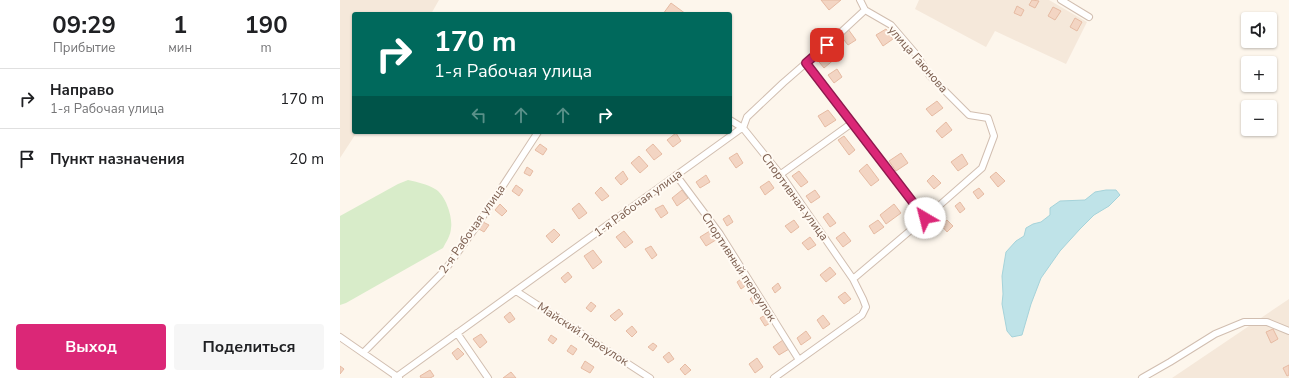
<!DOCTYPE html>
<html lang="ru">
<meta charset="utf-8">
<style>
:root{--surface:#fff;--page:#f6f6f6;--text:#202124;--muted:#757577;--line:#e0e0e0;--accent:#db2777}
body{margin:0;font-family:"Nunito Sans",sans-serif;background:var(--page);color:var(--text);height:100vh;display:flex;flex-direction:column;font-size:15px;white-space:nowrap}
*{box-sizing:border-box;margin:0}
p{font-size:13px;color:var(--muted)}
.icon{flex:none;width:22px;height:22px;fill:none;stroke:currentColor;stroke-width:2;stroke-linecap:round;stroke-linejoin:round}
.map{position:relative;flex:1;overflow:hidden}
.side{display:flex;flex-direction:column;background:var(--surface);width:340px}
.side>*{flex:none}
.top-card{position:absolute;left:12px;top:12px;width:380px;height:122px;border-radius:4px;box-shadow:0 1px 3px #0004;background:#00695c;color:#fff;overflow:hidden}
.fabs{position:absolute;left:901px;top:12px;display:grid;gap:8px}
.fabs a{display:grid;place-items:center;width:36px;height:36px;border-radius:4px;background:var(--surface);box-shadow:0 1px 3px #0004;font-size:20px}
.pin{position:absolute;display:grid;place-items:center;width:34px;height:34px;color:#fff;margin:-17px;border-radius:8px;box-shadow:0 2px 6px #0006}
.me{position:absolute;width:44px;margin:-22px;rotate:323deg;stroke-linejoin:round;filter:drop-shadow(0 0 3px #0008)}
.turn{display:flex;align-items:center;gap:14px;height:84px;padding:0 16px;font-size:18px}
.turn .icon{width:52px;height:52px;stroke-width:2.5}
.turn b{display:block;font-size:28px;line-height:34px}
.lanes{display:flex;align-items:center;height:38px;padding:0 16px;background:#0003;justify-content:center;gap:20px;direction:ltr}
.lanes .off{opacity:.35}
.eta{display:flex;justify-content:space-evenly;align-items:center;height:68px;text-align:center}
.eta b{font-size:24px;font-weight:700;line-height:28px}
.primary-button{display:flex;gap:8px;margin-top:auto;padding:8px 16px}
.primary-button a{flex:1;height:46px;border-radius:4px;background:var(--accent);color:#fff;font-size:16px;font-weight:700;line-height:46px;text-align:center}
.primary-button a+a{background:var(--page);color:var(--text)}
ul{padding:0;list-style:none}
li{display:flex;align-items:center;gap:12px;height:60px;padding:0 16px;border-top:1px solid var(--line)}
li div{flex:1}
li b{display:block;font-size:15px}
li em{font-style:normal}
main{display:flex;flex:1;min-height:0}
.map>svg:first-child{display:block}
</style>
<main>
<section class="side">
<div class="eta">
<div><b>09:29</b><p>Прибытие</p></div>
<div><b>1</b><p>мин</p></div>
<div><b>190</b><p>m</p></div>
</div>
<ul>
<li><svg class="icon" aria-label="right" viewBox="0 0 24 24"><path d="M7 20v-9h11M14 6l5 5-5 5"/></svg><div><b>Направо</b><p>1-я Рабочая улица</p></div><em>170 m</em></li>
<li><svg class="icon" aria-label="arrive" viewBox="0 0 24 24"><path d="M6 21V4h12l-3 4 3 4H6"/></svg><div><b>Пункт назначения</b></div><em>20 m</em></li>
</ul>
<div class="primary-button"><a>Выход</a><a>Поделиться</a></div>
</section>
<div class="map">
<svg width="949" height="378" viewBox="0 0 949 378">
<rect width="100%" height="100%" fill="#fdf6ec"/>
<path fill="#f5e8da" d="M 0,0 L 99,0 L 91,14 L 14,14 L 14,132 L 17,132 L 0,158 Z
M 579,0 L 709,0 L 747,22 L 726,64 L 655,31 L 646,47 L 575,9 Z
M 949,299 L 949,378 L 832,378 Z"/>
<path fill="#d8ecc9" d="M 68,180 C 77,182 87,184 95,189 C 105,194 113,217 111,228 C 111,235 106,242 103,248 L 6,303 L 0,305 L 0,216 L 58,184 Z"/>
<path fill="#bfe3e8" stroke="#a5d3da" d="M 766,190 L 776,190 L 780,195 L 769,206 L 754,215 L 740,229 L 720,251 L 701,278 L 691,304 L 682,335 L 672,337 L 667,331 L 662,304 L 663,294 L 662,276 L 666,252 L 676,241 L 684,236 L 686,228 L 693,224 L 701,222 L 710,215 L 710,208 L 720,201 L 745,200 L 755,192 Z"/>
<path fill="#f3d5c3" stroke="#e6bba3" d="M 481,0 L 501,0 L 489,10 Z
M 692,0 L 699,1 L 695,8 L 689,5 Z
M 331,3 L 346,14 L 323,14 Z
M 677,6 L 684,10 L 681,16 L 674,13 Z
M 713,7 L 721,11 L 715,20 L 708,16 Z
M 735,18 L 742,22 L 737,31 L 730,27 Z
M 508,29 L 516,40 L 508,45 L 500,35 Z
M 546,29 L 553,39 L 543,46 L 536,35 Z
M 493,43 L 502,53 L 484,68 L 475,57 Z
M 497,69 L 502,77 L 494,83 L 488,75 Z
M 597,101 L 603,108 L 592,116 L 586,109 Z
M 488,110 L 496,120 L 485,127 L 478,116 Z
M 606,122 L 612,130 L 602,138 L 596,131 Z
M 336,133 L 341,141 L 333,147 L 327,140 Z
M 504,136 L 515,150 L 509,155 L 498,140 Z
M 200,144 L 207,149 L 203,155 L 195,150 Z
M 313,144 L 322,154 L 314,160 L 306,150 Z
M 397,153 L 403,163 L 396,168 L 389,158 Z
M 561,153 L 568,163 L 556,171 L 549,161 Z
M 622,154 L 628,164 L 618,171 L 611,162 Z
M 299,156 L 308,166 L 300,173 L 291,163 Z
M 527,164 L 539,180 L 531,186 L 519,171 Z
M 187,167 L 193,171 L 190,176 L 184,173 Z
M 283,171 L 288,179 L 281,185 L 275,178 Z
M 459,171 L 468,182 L 461,187 L 452,176 Z
M 656,172 L 665,181 L 658,187 L 650,177 Z
M 366,175 L 370,182 L 360,188 L 356,182 Z
M 593,175 L 601,183 L 594,189 L 587,181 Z
M 429,181 L 434,188 L 425,195 L 420,187 Z
M 176,185 L 183,190 L 179,196 L 172,191 Z
M 261,187 L 269,196 L 262,201 L 255,193 Z
M 639,188 L 644,194 L 638,199 L 633,192 Z
M 342,190 L 348,198 L 337,206 L 332,198 Z
M 475,190 L 480,197 L 471,203 L 466,196 Z
M 620,202 L 625,209 L 620,213 L 615,206 Z
M 239,203 L 247,213 L 239,219 L 232,209 Z
M 160,204 L 167,211 L 162,216 L 155,210 Z
M 554,204 L 561,213 L 546,224 L 540,215 Z
M 323,205 L 328,213 L 321,218 L 315,209 Z
M 488,213 L 496,223 L 490,227 L 483,217 Z
M 389,215 L 393,222 L 387,226 L 383,219 Z
M 454,220 L 459,227 L 451,233 L 445,226 Z
M 538,220 L 544,227 L 534,234 L 529,226 Z
M 607,220 L 613,226 L 607,232 L 601,225 Z
M 143,222 L 149,225 L 144,232 L 139,229 Z
M 214,229 L 220,235 L 212,243 L 206,236 Z
M 373,229 L 379,238 L 366,246 L 360,237 Z
M 284,231 L 293,242 L 285,248 L 276,237 Z
M 504,232 L 511,241 L 503,247 L 496,238 Z
M 470,237 L 476,245 L 468,250 L 462,243 Z
M 311,246 L 317,255 L 312,259 L 305,249 Z
M 253,250 L 262,262 L 253,269 L 244,256 Z
M 490,267 L 496,274 L 486,282 L 480,275 Z
M 228,272 L 232,277 L 225,283 L 221,278 Z
M 404,277 L 408,284 L 401,289 L 397,282 Z
M 438,283 L 441,288 L 435,293 L 432,288 Z
M 505,292 L 511,299 L 504,304 L 498,297 Z
M 415,295 L 420,301 L 414,305 L 410,299 Z
M 251,302 L 256,306 L 251,312 L 246,308 Z
M 279,309 L 283,314 L 275,321 L 270,316 Z
M 170,312 L 175,319 L 169,323 L 164,317 Z
M 427,314 L 432,322 L 425,326 L 420,318 Z
M 483,315 L 490,324 L 483,329 L 477,320 Z
M 292,326 L 297,332 L 292,337 L 286,331 Z
M 933,329 L 938,339 L 931,343 L 926,332 Z
M 466,331 L 471,338 L 461,345 L 457,338 Z
M 141,334 L 147,342 L 140,348 L 133,339 Z
M 211,335 L 217,339 L 213,344 L 208,340 Z
M 443,340 L 449,349 L 439,355 L 433,347 Z
M 313,343 L 317,346 L 313,351 L 308,347 Z
M 231,345 L 237,349 L 233,355 L 227,351 Z
M 118,348 L 124,354 L 117,360 L 112,353 Z
M 329,352 L 334,359 L 328,363 L 323,357 Z
M 417,358 L 423,367 L 415,373 L 409,364 Z
M 245,361 L 254,367 L 250,373 L 241,368 Z
M 345,364 L 351,370 L 345,375 L 340,369 Z
M 949,365 L 949,375 L 947,376 L 943,368 Z
M 0,366 L 4,369 L 0,374 Z
M 90,370 L 94,376 L 90,378 L 81,378 L 80,376 Z
M 171,372 L 176,378 L 163,378 Z"/>
<g fill="none" stroke-linecap="round" stroke-linejoin="round">
<g stroke="#d1beb0" stroke-width="8">
<path id="street" d="M 721,0 L 749,17
M 466,63 L 585,218
M 390,120 L 403,128 L 444,179 L 513,279
M 441,174 L 512,123
M 336,175 L 380,234 L 459,360
M 176,291 L 310,378
M 117,333 L 148,378
M 0,337 L 59,378
M 23,353 L 105,270 L 136,227 L 198,132
M 55,378 L 399,130 L 403,128 L 407,117 L 443,83 L 497,36 L 525,10
M 434,378 L 522,315 L 526,307 L 523,299 L 513,279 L 585,218 L 642,168 L 654,136 L 648,118 L 629,115 L 590,76 L 575,53 L 551,25 L 525,10 L 520,0
M 802,378 L 830,362 L 875,334 L 904,322 L 927,322 L 949,331"/>
</g>
<use href="#street" stroke="#fff" stroke-width="6"/>
</g>
<g fill="none" stroke-linecap="round" stroke-linejoin="round">
<g stroke="#8e194d" stroke-width="10">
<path id="route" d="M 487,45 L 466,63 L 585,218"/>
</g>
<use href="#route" stroke="#db2777" stroke-width="7"/>
</g>
<g text-anchor="middle" stroke-width="4" stroke-linejoin="round" paint-order="stroke">
<g font-size="12" fill="#7a5c4d" stroke="#fffaf3">
<text transform="translate(578 59) rotate(49)" y="4">улица Гаюнова</text>
<text transform="translate(455 197) rotate(54)" y="4">Спортивная улица</text>
<text transform="translate(298 203) rotate(-36)" y="4">1-я Рабочая улица</text>
<text transform="translate(132 229) rotate(-55)" y="4">2-я Рабочая улица</text>
<text transform="translate(399 267) rotate(57)" y="4">Спортивный переулок</text>
<text transform="translate(243 334) rotate(33)" y="4">Майский переулок</text>
</g>
</g>
</svg>
<div class="fabs">
<a><svg class="icon" aria-label="sound" viewBox="0 0 24 24"><path d="M4 9h4l5-4v14l-5-4H4zM17 9q2 3 0 6"/></svg></a>
<a>+</a>
<a>−</a>
</div>
<div class="pin" style="left:487px;top:45px;background:#d93025"><svg class="icon" aria-label="arrive" viewBox="0 0 24 24"><path d="M6 21V4h12l-3 4 3 4H6"/></svg></div>
<svg class="me" style="left:585px;top:218px" viewBox="-20 -20 40 40"><circle r="19" fill="#fff"/><path d="M0-13L10 11 0 6-10 11z" fill="#db2777"/></svg>
<div class="top-card">
<div class="turn"><svg class="icon" aria-label="right" viewBox="0 0 24 24"><path d="M7 20v-9h11M14 6l5 5-5 5"/></svg><div><b>170 m</b>1-я Рабочая улица</div></div>
<div class="lanes"><svg class="icon off" aria-label="left" viewBox="0 0 24 24"><path d="M17 20v-9H6M10 6l-5 5 5 5"/></svg><svg class="icon off" aria-label="ahead" viewBox="0 0 24 24"><path d="M12 20V5M6 11l6-6 6 6"/></svg><svg class="icon off" aria-label="ahead" viewBox="0 0 24 24"><path d="M12 20V5M6 11l6-6 6 6"/></svg><svg class="icon" aria-label="right" viewBox="0 0 24 24"><path d="M7 20v-9h11M14 6l5 5-5 5"/></svg></div>
</div>
</div>
</main>
